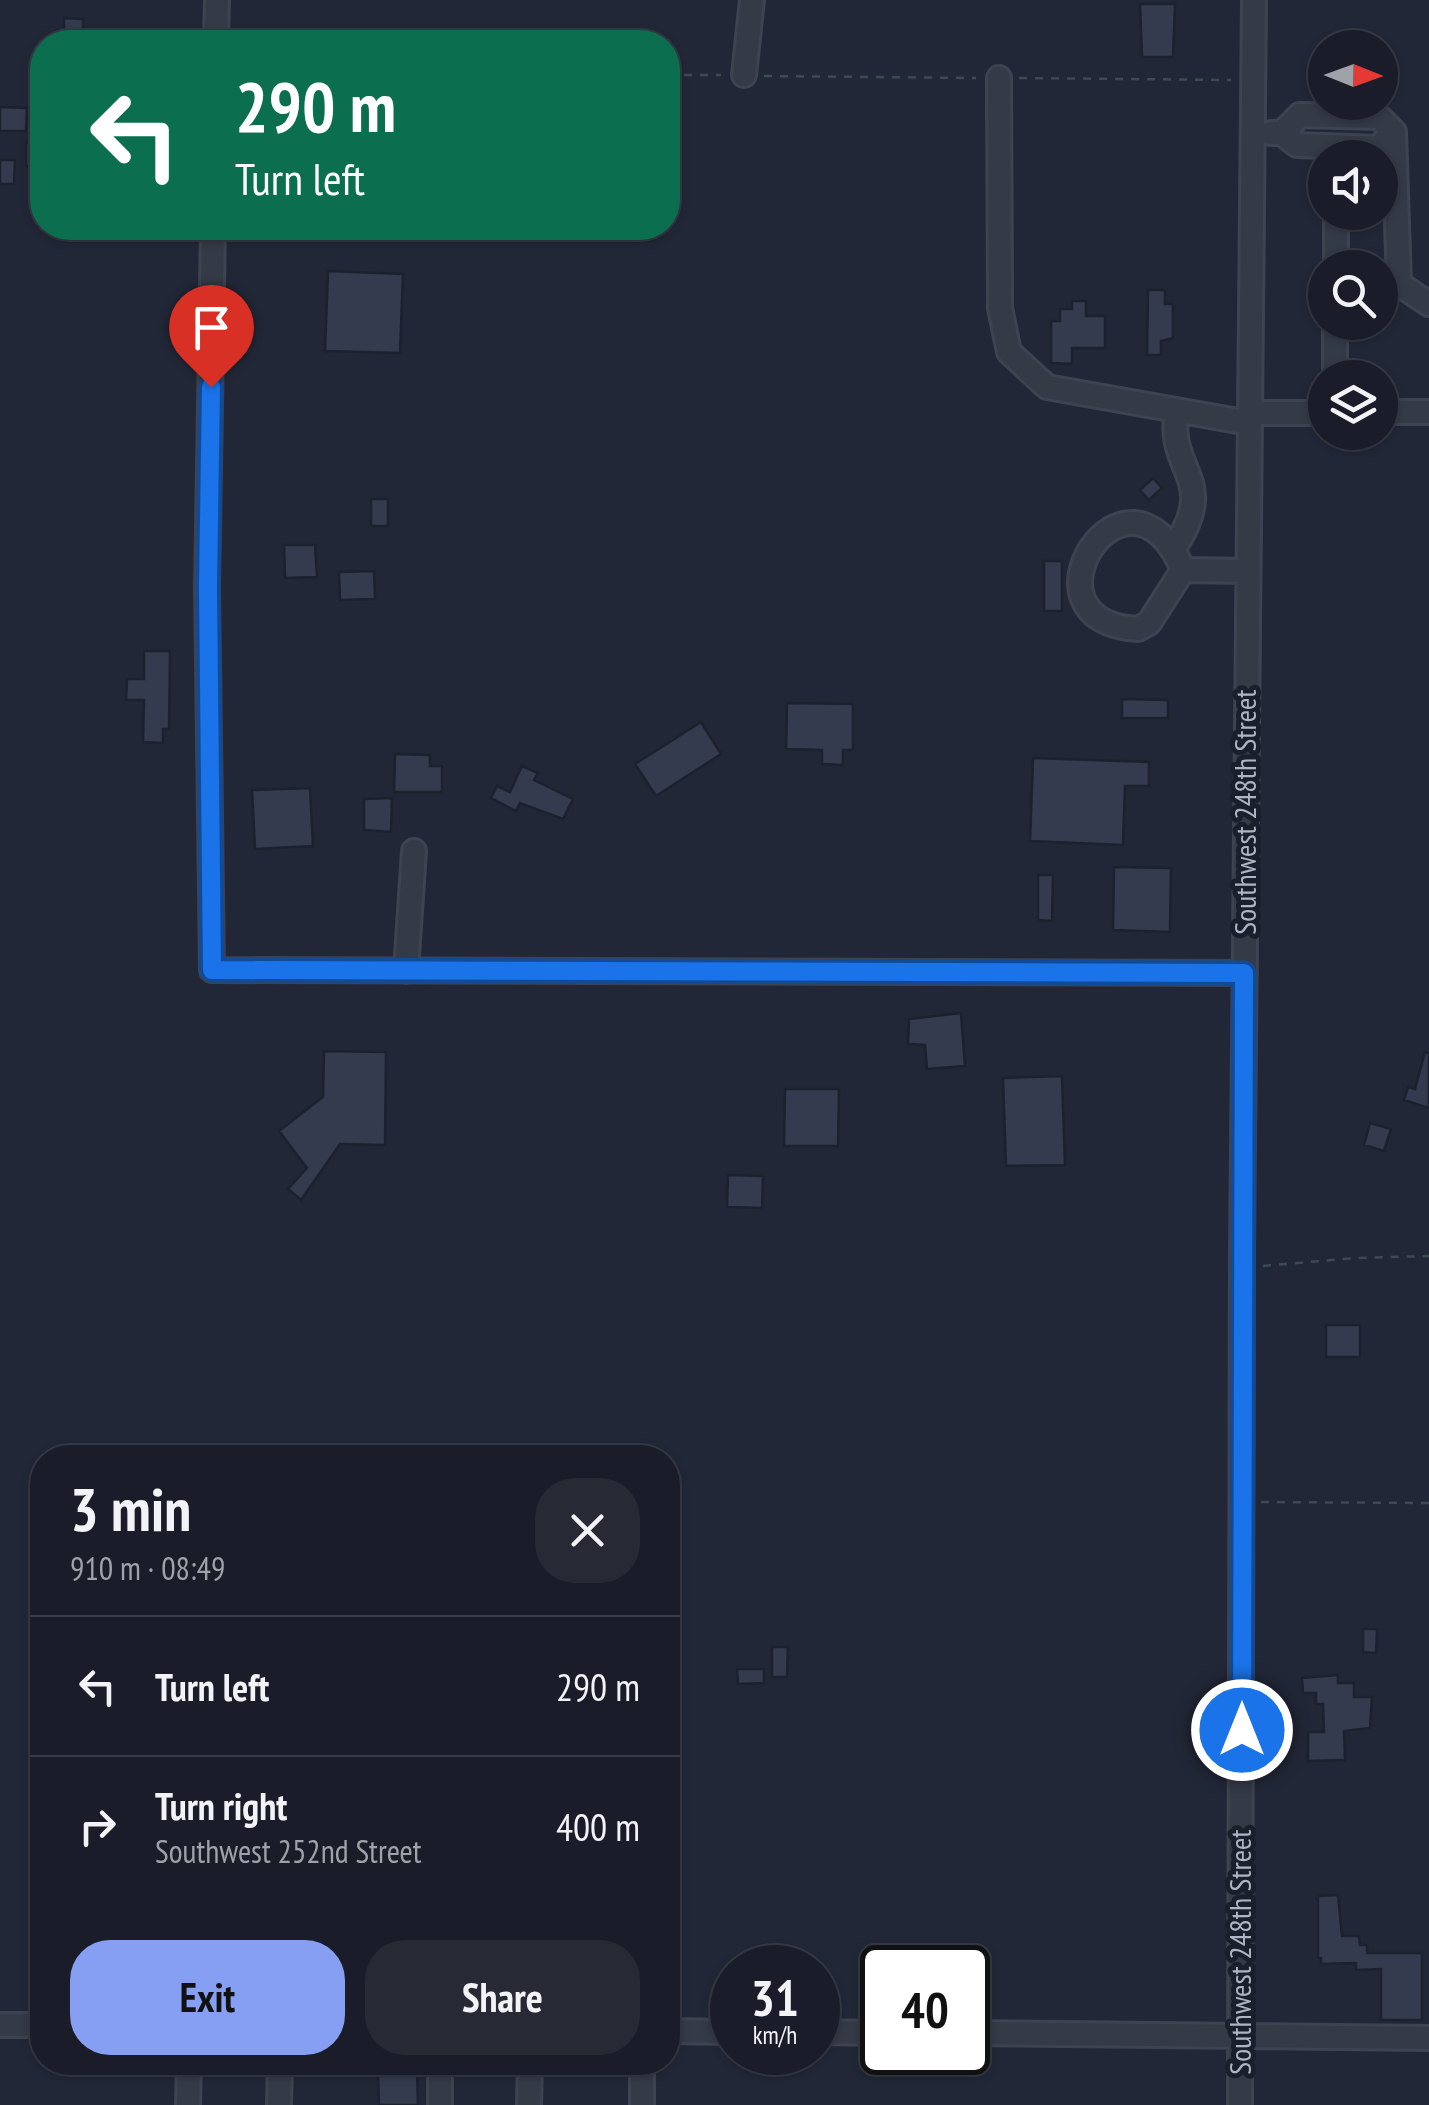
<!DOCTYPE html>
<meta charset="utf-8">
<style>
:root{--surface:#1a1d29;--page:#272a35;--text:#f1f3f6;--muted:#9fa2a8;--line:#383b46;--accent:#869ff2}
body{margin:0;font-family:"PT Sans Narrow",sans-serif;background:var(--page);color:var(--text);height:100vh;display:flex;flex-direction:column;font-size:38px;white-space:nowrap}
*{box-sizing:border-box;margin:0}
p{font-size:32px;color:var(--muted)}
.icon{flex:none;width:55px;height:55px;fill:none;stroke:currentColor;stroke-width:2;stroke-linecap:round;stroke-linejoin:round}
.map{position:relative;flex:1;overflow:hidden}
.drawer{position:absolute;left:30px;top:1445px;width:650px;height:630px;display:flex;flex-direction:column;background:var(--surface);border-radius:40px;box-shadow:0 2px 8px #0004,0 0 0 2px var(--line)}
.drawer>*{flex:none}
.hud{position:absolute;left:30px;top:30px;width:650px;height:210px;border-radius:40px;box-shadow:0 2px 8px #0004,0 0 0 2px var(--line);background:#0b6e4f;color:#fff;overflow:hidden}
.needle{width:65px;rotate:91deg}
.fabs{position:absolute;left:1308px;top:30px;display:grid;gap:20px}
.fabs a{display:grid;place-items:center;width:90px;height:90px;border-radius:50%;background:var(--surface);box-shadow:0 2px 8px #0004,0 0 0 2px var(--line);font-size:50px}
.speed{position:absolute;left:710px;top:1945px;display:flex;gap:20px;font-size:50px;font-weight:700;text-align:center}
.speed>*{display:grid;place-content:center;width:130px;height:130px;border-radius:50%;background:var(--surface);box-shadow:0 2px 8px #0004,0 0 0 2px var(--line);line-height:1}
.speed small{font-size:25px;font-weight:400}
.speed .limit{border:5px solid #111;border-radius:15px;background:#fff;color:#111}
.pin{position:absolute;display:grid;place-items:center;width:85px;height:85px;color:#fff;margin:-102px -42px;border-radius:50% 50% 50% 0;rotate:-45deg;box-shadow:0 0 10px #0007}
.pin .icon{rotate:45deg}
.me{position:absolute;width:110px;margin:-55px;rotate:0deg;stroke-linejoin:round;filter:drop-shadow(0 0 8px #0008)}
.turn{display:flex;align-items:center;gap:35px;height:210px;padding:0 40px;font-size:45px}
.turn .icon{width:130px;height:130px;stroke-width:2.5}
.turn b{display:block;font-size:70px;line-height:85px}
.round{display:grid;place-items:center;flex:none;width:105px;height:105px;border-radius:40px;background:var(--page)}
.head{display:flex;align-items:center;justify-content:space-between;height:170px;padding:0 40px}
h1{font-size:60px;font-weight:600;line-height:75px}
.primary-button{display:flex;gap:20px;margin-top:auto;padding:20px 40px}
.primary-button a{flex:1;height:115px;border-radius:40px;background:var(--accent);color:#111;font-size:40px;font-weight:600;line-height:115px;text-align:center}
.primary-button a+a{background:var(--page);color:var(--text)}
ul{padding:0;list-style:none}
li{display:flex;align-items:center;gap:30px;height:140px;padding:0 40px;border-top:2px solid var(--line)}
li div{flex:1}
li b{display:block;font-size:38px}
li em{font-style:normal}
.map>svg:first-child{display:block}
</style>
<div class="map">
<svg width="1429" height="2105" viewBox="0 0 1429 2105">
<rect width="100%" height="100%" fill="#222737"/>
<path fill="#343b4e" stroke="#1c212e" stroke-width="2.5" d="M 1140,4 L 1175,4 L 1173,57 L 1142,57 Z
M 64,18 L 83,19 L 83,42 L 64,42 Z
M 0,107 L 27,108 L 26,131 L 0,131 Z
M 26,143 L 42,143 L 42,167 L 26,166 Z
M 0,160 L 15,160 L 14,184 L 0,184 Z
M 328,271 L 403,274 L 400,353 L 325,351 Z
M 1148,290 L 1165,290 L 1165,304 L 1173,304 L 1173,338 L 1161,341 L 1161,355 L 1147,355 Z
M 1072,301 L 1086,301 L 1086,316 L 1105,316 L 1105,348 L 1072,348 L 1072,364 L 1051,363 L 1051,321 L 1060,321 L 1060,309 L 1072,309 Z
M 1153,478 L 1162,488 L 1149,500 L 1140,490 Z
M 371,499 L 388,499 L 388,526 L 371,526 Z
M 284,545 L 315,545 L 317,577 L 285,578 Z
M 1044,561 L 1062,561 L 1062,611 L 1044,611 Z
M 374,571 L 375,599 L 340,600 L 339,572 Z
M 144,651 L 170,651 L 169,729 L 163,729 L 163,743 L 143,742 L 144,700 L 126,700 L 127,679 L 144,679 Z
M 1122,699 L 1168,700 L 1168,718 L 1122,718 Z
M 787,703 L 853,704 L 853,750 L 843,750 L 843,765 L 822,764 L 822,750 L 786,749 Z
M 701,722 L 721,754 L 656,796 L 635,764 Z
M 395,754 L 430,755 L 430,766 L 442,766 L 442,792 L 394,792 Z
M 1033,758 L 1149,762 L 1149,786 L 1125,786 L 1123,845 L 1030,841 Z
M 522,766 L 538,773 L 534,780 L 573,799 L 563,819 L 520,803 L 516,811 L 491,798 L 497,786 L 510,792 Z
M 310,788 L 313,846 L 255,849 L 252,790 Z
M 392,798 L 391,832 L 364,830 L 364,799 Z
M 1114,867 L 1171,868 L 1170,932 L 1113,930 Z
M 1038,875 L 1053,875 L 1052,921 L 1038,920 Z
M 961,1013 L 965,1066 L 927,1069 L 925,1045 L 908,1044 L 909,1019 Z
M 324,1051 L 386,1052 L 385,1145 L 340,1144 L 301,1200 L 288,1189 L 307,1168 L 279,1131 L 323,1097 Z
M 1425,1052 L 1429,1053 L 1429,1108 L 1404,1100 L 1408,1087 L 1415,1089 Z
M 1062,1076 L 1065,1165 L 1006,1166 L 1003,1078 Z
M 785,1089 L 839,1089 L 838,1146 L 784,1146 Z
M 1370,1123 L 1391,1129 L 1384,1151 L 1364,1145 Z
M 728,1175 L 763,1176 L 762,1208 L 727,1207 Z
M 1326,1325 L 1360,1325 L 1360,1357 L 1326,1357 Z
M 1363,1629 L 1377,1629 L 1376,1653 L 1363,1652 Z
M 772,1647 L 788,1647 L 787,1677 L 772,1677 Z
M 737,1669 L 764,1669 L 764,1683 L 738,1684 Z
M 1338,1675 L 1338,1683 L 1354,1683 L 1354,1697 L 1372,1697 L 1370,1728 L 1344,1731 L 1345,1760 L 1308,1761 L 1308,1732 L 1324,1732 L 1323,1704 L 1316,1704 L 1316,1693 L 1303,1693 L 1302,1678 Z
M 1338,1895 L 1342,1936 L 1359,1936 L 1360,1945 L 1367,1945 L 1367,1953 L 1422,1953 L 1422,2020 L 1381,2020 L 1381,1969 L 1356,1970 L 1356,1963 L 1321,1964 L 1321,1958 L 1318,1957 L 1318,1896 Z
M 417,2071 L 418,2105 L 379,2105 L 378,2073 Z"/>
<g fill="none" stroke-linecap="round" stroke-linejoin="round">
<g stroke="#3e4351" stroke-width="28">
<path id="minor" d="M 216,42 L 217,0
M 744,75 L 752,0
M 999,78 L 1000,308 L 1009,352 L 1047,387 L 1249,423
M 1271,133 L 1282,133 L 1297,145 L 1378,148 L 1394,132
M 1282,133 L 1300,115 L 1379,117 L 1394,132 L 1399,284 L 1429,304
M 213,228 L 207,587 L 212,970 L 1245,973
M 1336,268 L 1336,212
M 1335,378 L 1335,322
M 1380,412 L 1429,412
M 1249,413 L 1325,413
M 1174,548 C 1221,477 1165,472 1177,410
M 1183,570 C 1128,439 1009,622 1138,629 L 1149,623 L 1183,570 L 1248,571
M 406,971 L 414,851
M 0,2025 L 42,2025
M 668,2031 L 732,2032
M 818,2032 L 882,2033
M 968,2033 L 1429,2038
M 188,2105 L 189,2062
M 279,2105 L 280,2062
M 440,2105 L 440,2062
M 529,2105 L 530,2062
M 642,2105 L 642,2062
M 1240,2105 L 1242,1252 L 1254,0"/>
</g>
<path stroke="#3c4b50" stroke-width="2.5" stroke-dasharray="8 8" stroke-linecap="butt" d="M 668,75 L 721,75
M 764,76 L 976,78
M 1019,78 L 1231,80
M 1263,1266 L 1355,1258 L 1429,1256
M 1261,1502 L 1429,1503"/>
<use href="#minor" stroke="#353a47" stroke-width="22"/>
</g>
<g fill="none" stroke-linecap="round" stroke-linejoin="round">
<g stroke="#114b97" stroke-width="25">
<path id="route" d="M 211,387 L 208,587 L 212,970 L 1244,973 L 1242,1730"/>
</g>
<use href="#route" stroke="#1a73e8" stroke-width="18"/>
</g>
<g text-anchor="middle" stroke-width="10" stroke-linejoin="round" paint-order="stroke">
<g font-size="30" fill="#afb4c4" stroke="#1a1f2c">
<text transform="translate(1246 812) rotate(-90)" y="10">Southwest 248th Street</text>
<text transform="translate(1241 1952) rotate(-90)" y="10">Southwest 248th Street</text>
</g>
</g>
</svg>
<div class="fabs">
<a><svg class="needle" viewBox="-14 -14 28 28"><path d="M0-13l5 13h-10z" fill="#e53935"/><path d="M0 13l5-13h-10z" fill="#9fa2a8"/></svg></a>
<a><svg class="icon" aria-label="sound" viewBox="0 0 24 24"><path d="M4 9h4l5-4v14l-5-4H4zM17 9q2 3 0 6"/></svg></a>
<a><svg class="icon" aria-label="search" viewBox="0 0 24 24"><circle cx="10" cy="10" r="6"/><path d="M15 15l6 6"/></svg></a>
<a><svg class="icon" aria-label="layers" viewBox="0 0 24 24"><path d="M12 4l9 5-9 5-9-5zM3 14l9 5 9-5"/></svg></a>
</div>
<div class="speed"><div>31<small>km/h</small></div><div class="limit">40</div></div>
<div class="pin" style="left:211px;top:387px;background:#d93025"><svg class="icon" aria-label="arrive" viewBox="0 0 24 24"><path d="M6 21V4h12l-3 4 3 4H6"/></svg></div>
<svg class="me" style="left:1242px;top:1730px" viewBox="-20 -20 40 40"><circle r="17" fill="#1a73e8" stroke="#fff" stroke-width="3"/><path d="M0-11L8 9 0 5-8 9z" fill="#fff"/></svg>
<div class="hud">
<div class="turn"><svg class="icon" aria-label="left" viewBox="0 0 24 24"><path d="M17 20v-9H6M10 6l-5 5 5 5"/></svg><div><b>290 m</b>Turn left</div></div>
</div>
<section class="drawer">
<div class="head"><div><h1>3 min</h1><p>910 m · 08:49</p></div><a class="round"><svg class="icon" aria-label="close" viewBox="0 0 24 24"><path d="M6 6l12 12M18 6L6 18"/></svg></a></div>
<ul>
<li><svg class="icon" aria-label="left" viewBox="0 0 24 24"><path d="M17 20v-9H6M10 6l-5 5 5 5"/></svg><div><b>Turn left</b></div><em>290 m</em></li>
<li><svg class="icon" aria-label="right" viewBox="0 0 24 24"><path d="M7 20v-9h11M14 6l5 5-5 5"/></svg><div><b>Turn right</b><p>Southwest 252nd Street</p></div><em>400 m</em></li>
</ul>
<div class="primary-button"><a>Exit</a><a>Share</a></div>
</section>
</div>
